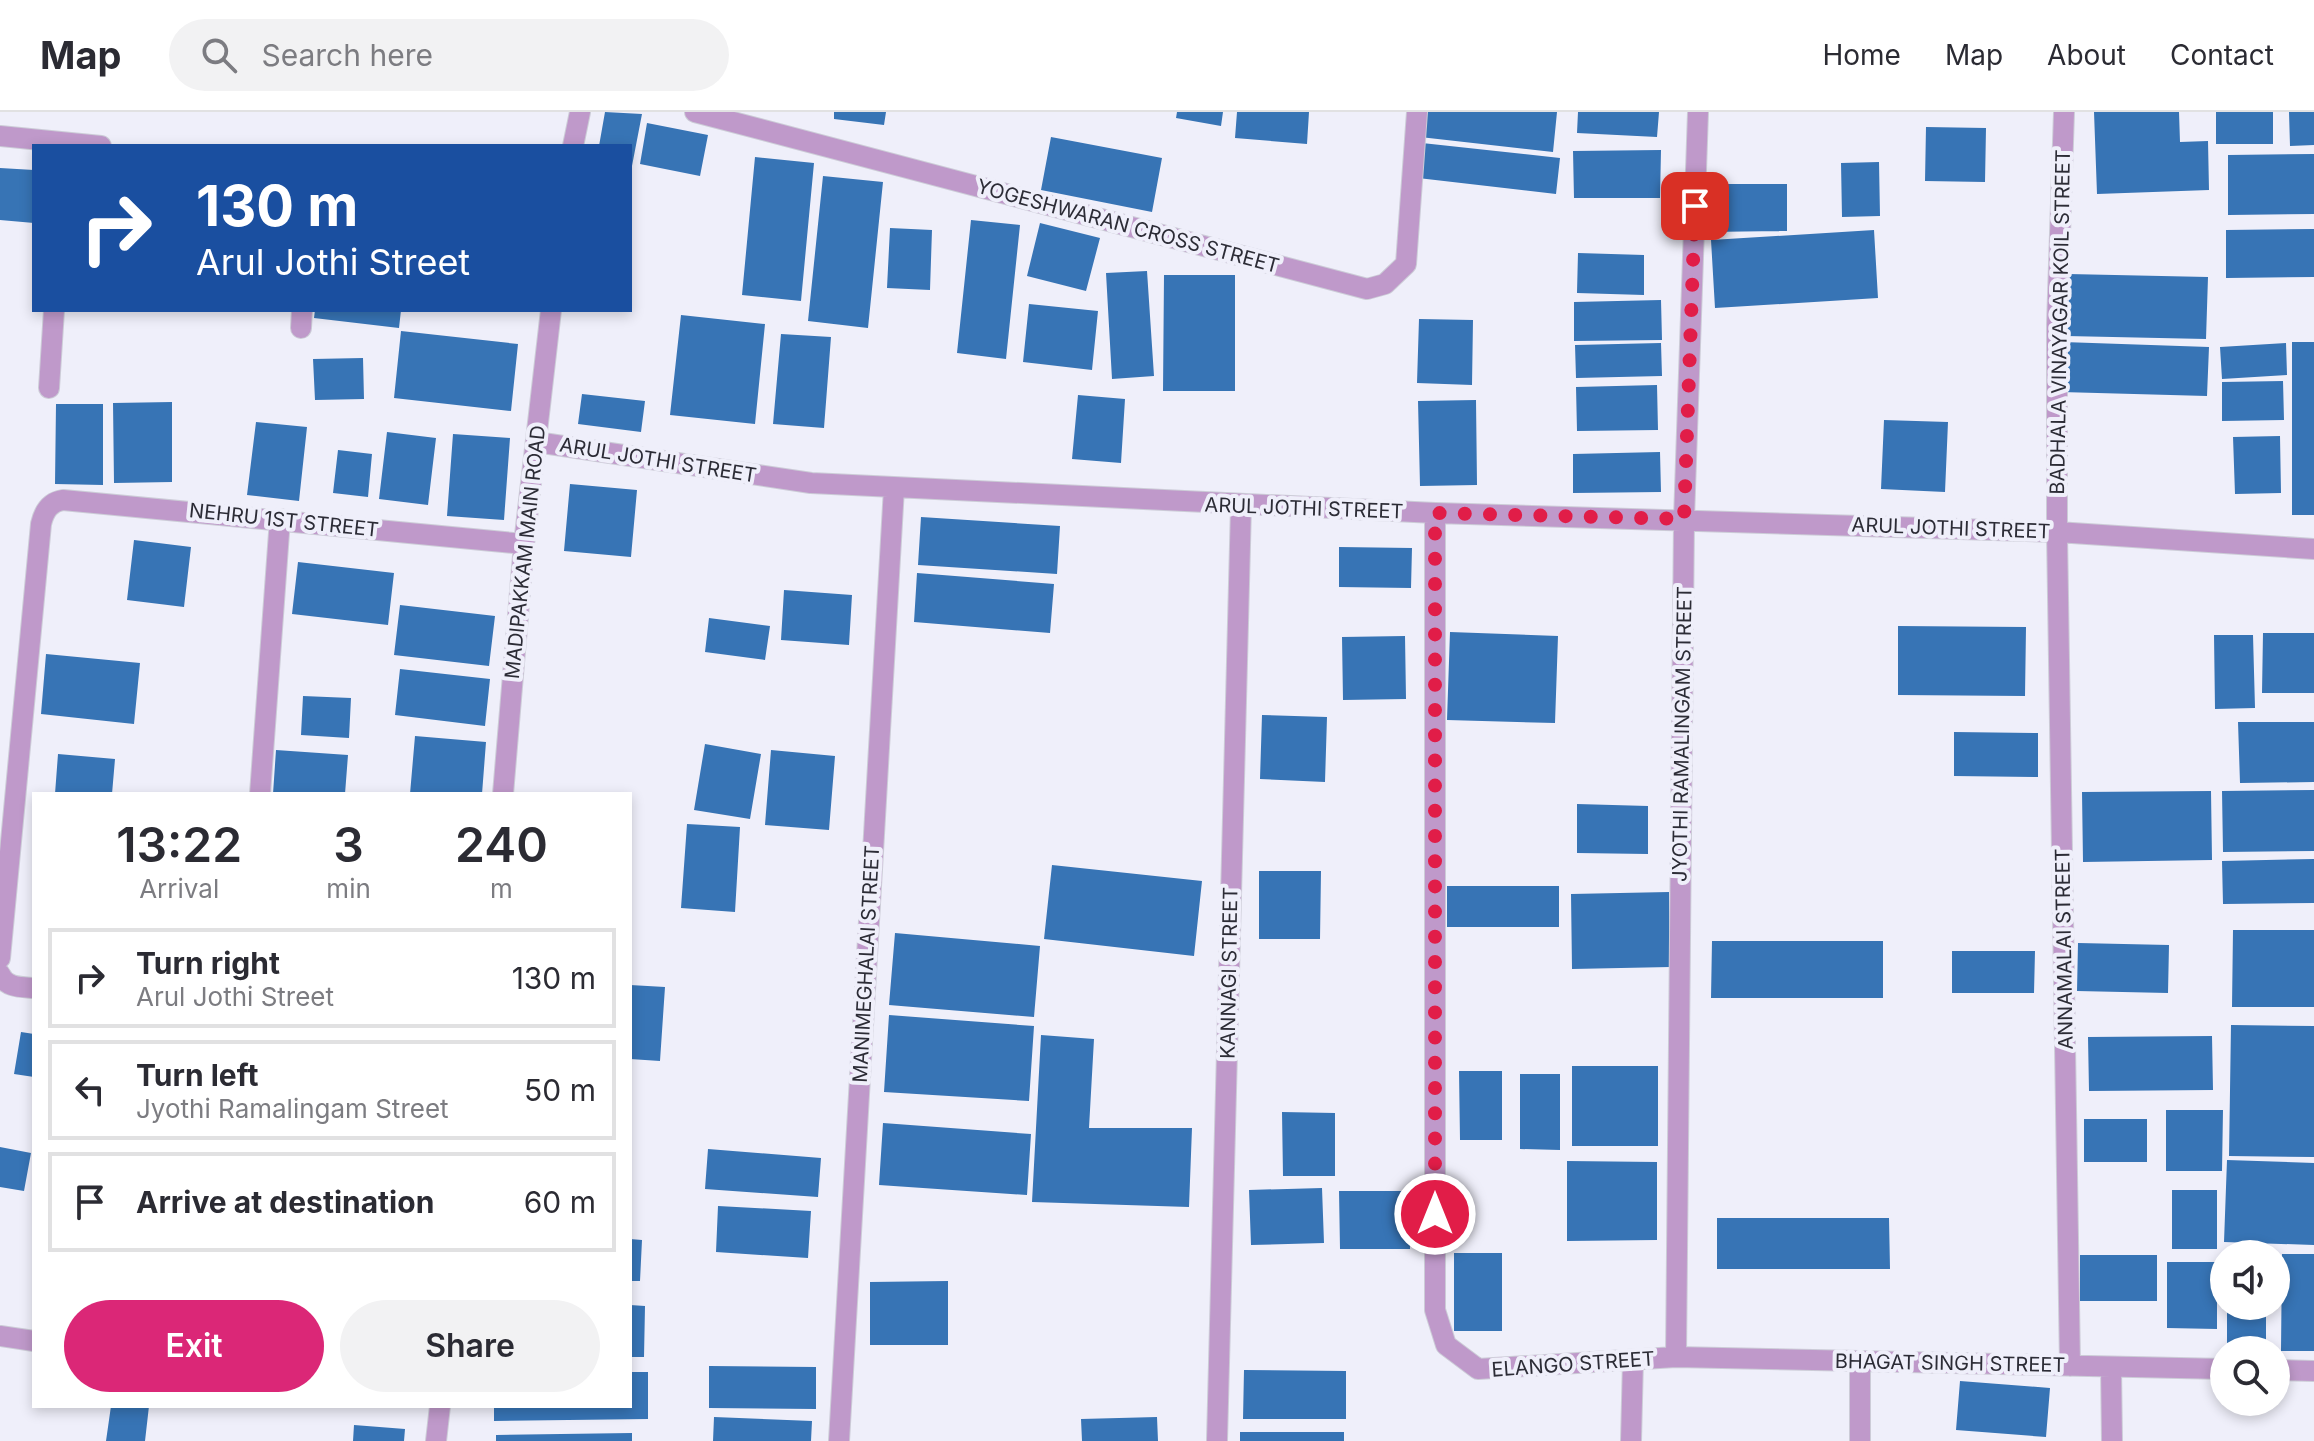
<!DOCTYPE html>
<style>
:root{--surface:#fff;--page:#f2f2f3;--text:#2b2b33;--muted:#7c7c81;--line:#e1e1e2;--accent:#db2777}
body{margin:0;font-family:Inter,sans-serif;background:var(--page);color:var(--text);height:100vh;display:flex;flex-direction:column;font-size:30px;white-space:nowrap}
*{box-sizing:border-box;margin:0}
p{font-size:26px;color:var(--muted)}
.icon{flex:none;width:44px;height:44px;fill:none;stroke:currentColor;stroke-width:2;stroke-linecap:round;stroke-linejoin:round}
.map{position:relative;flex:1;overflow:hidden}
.sheet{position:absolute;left:32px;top:680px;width:600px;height:616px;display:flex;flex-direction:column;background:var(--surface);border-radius:0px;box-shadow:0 4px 12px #0003}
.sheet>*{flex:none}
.guide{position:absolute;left:32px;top:32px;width:600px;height:168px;border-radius:0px;box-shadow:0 4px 12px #0003;background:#1a4fa0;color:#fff;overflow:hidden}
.controls{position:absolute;left:2210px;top:1128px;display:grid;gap:16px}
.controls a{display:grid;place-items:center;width:80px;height:80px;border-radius:50%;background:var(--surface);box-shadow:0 4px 12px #0003;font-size:40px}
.pin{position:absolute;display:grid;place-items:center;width:68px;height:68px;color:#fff;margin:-34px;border-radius:16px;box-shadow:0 4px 12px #0006}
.me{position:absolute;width:88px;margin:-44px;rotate:0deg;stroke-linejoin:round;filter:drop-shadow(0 0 6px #0008)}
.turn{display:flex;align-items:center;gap:28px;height:168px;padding:0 32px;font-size:36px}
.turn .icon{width:104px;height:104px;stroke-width:2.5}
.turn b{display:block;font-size:56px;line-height:68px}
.eta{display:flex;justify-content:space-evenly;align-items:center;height:136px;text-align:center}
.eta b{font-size:48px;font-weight:600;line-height:56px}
.cta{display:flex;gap:16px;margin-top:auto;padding:16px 32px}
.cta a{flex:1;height:92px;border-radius:48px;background:var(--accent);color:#fff;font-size:32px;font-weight:600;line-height:92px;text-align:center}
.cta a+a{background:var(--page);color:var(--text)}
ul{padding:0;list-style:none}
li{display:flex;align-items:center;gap:24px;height:100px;margin:0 16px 12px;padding:0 16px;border:4px solid var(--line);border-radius:0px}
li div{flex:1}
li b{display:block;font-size:30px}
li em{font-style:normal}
header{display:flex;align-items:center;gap:48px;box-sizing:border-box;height:112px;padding:0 40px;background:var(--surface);border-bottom:2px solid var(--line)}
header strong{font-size:38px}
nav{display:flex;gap:44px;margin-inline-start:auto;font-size:28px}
.search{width:560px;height:72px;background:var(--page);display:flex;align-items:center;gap:20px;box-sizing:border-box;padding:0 28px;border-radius:44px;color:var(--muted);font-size:30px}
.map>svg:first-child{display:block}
</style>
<header>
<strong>Map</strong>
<div class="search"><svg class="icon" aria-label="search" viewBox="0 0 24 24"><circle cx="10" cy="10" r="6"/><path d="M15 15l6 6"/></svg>Search here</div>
<nav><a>Home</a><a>Map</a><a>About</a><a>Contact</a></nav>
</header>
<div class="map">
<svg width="2314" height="1329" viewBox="0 0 2314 1329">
<rect width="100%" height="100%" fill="#efeffa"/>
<path fill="#3774b5" d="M 605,0 L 642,2 L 631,59 L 630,34 L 599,34 Z
M 834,0 L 886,0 L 884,13 L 834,7 Z
M 1177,0 L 1223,0 L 1221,14 L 1176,6 Z
M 1237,0 L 1309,0 L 1307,32 L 1235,26 Z
M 1423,0 L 1557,0 L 1553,40 L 1420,25 Z
M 1578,0 L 1659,0 L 1657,25 L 1577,21 Z
M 2094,0 L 2179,0 L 2180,30 L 2208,29 L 2209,78 L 2097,82 Z
M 2216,0 L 2273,0 L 2273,32 L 2216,32 Z
M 2289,0 L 2314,0 L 2314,33 L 2290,34 Z
M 647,11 L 708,23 L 700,64 L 640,52 Z
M 1926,15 L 1986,16 L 1985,70 L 1925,69 Z
M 1051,25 L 1162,46 L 1152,100 L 1041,78 Z
M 1422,31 L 1560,46 L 1556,82 L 1418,66 Z
M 1661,38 L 1660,86 L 1574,86 L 1573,39 Z
M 2314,42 L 2314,102 L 2228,103 L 2228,43 Z
M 755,45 L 814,51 L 801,189 L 742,183 Z
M 1879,50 L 1880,104 L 1842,105 L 1841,51 Z
M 0,56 L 34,58 L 34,111 L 0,108 Z
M 823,64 L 883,70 L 868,216 L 808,209 Z
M 1707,72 L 1787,72 L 1787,119 L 1707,120 Z
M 971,108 L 1020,113 L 1006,247 L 957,241 Z
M 1040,111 L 1100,126 L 1086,179 L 1027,164 Z
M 890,116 L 932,118 L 930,178 L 887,176 Z
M 2314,117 L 2314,165 L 2226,166 L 2226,118 Z
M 1874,118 L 1878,186 L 1715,196 L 1711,128 Z
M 1578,141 L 1644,143 L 1644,183 L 1577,181 Z
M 1147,159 L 1154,264 L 1112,267 L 1106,161 Z
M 2068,162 L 2208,165 L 2206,227 L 2066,224 Z
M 1164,163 L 1235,163 L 1235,279 L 1163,279 Z
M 1661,188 L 1662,228 L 1574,229 L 1574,190 Z
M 1029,192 L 1098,199 L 1092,258 L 1023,250 Z
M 315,198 L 401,198 L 399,216 L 314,206 Z
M 681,203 L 765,212 L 755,312 L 670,303 Z
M 1419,207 L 1473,208 L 1472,273 L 1417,271 Z
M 401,219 L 518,232 L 511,299 L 394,286 Z
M 781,222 L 831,225 L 824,316 L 773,312 Z
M 2063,230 L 2209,235 L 2207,284 L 2061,280 Z
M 2292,230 L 2314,230 L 2314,403 L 2292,403 Z
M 1661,231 L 1662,264 L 1576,266 L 1575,233 Z
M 2286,231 L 2287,263 L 2222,267 L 2220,235 Z
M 363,246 L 364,287 L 315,288 L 313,247 Z
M 2283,269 L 2284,308 L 2222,309 L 2222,270 Z
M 1657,273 L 1658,318 L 1577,319 L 1576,275 Z
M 582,282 L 645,289 L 641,320 L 578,312 Z
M 1078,283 L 1125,287 L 1121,351 L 1072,347 Z
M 1476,288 L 1477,373 L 1420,374 L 1418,289 Z
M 172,290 L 172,370 L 114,371 L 113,291 Z
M 56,292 L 103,292 L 103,373 L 55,372 Z
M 1884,308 L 1948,310 L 1945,380 L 1881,377 Z
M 256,310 L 307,315 L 299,389 L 247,383 Z
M 387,320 L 436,326 L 428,393 L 379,387 Z
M 453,322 L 510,326 L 504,408 L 447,404 Z
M 2280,324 L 2281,381 L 2235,382 L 2233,325 Z
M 338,338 L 372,342 L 368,385 L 333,381 Z
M 1660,340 L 1661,380 L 1573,381 L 1573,342 Z
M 570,372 L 637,378 L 631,445 L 564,439 Z
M 921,405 L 1060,414 L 1057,462 L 918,453 Z
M 134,428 L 191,435 L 184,495 L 127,488 Z
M 1339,435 L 1412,436 L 1411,476 L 1339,475 Z
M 298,450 L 394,461 L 388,513 L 292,502 Z
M 917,461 L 1054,472 L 1050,521 L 914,510 Z
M 784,478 L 852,483 L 849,533 L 781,528 Z
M 400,493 L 495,504 L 489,554 L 394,543 Z
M 709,506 L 770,514 L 765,548 L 705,540 Z
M 1898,514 L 2026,515 L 2025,584 L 1898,583 Z
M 1450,520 L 1558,524 L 1555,611 L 1447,608 Z
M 2263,521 L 2314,521 L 2314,581 L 2262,581 Z
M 2214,523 L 2253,523 L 2255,596 L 2215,597 Z
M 1405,524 L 1406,587 L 1343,588 L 1342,525 Z
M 46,542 L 140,551 L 134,612 L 41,602 Z
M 400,557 L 490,567 L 485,614 L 395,603 Z
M 303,584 L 351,586 L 349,626 L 301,623 Z
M 1262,603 L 1327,605 L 1325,670 L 1260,667 Z
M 2238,610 L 2314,610 L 2314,670 L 2240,671 Z
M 1954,620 L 2038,621 L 2038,665 L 1954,664 Z
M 415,624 L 486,630 L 482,682 L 410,682 Z
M 705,632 L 761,642 L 750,707 L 694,698 Z
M 276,638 L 348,643 L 345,682 L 273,682 Z
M 771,638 L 835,644 L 829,718 L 765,713 Z
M 58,642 L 115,647 L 112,682 L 55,682 Z
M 2314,678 L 2314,739 L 2223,740 L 2222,679 Z
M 2211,679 L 2212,748 L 2083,750 L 2082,680 Z
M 1577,692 L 1648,694 L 1648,742 L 1577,741 Z
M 687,712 L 740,715 L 735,800 L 681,796 Z
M 2314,747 L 2314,791 L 2223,792 L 2222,749 Z
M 1052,753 L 1202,769 L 1194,844 L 1044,827 Z
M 1259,759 L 1321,759 L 1320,827 L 1259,827 Z
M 1447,774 L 1559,774 L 1559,815 L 1447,815 Z
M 1669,780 L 1670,855 L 1572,857 L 1571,782 Z
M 2233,818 L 2314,818 L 2314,895 L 2232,895 Z
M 895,821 L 1040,834 L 1034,905 L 889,893 Z
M 1712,829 L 1883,829 L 1883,886 L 1711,886 Z
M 2078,831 L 2169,833 L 2168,881 L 2077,879 Z
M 1952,839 L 2035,839 L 2034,881 L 1952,881 Z
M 630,873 L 665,875 L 660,949 L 630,947 Z
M 889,903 L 1034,914 L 1029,989 L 884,980 Z
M 2231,913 L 2314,914 L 2314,1045 L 2229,1044 Z
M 21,920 L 34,922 L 34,965 L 14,962 Z
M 1041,923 L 1094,927 L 1089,1016 L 1192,1016 L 1189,1095 L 1032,1090 Z
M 2212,924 L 2213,978 L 2089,979 L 2088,925 Z
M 1572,954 L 1658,954 L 1658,1034 L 1572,1034 Z
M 1459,959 L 1502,959 L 1502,1028 L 1460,1028 Z
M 1520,962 L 1560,962 L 1560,1038 L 1520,1037 Z
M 2166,998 L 2223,998 L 2222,1059 L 2166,1059 Z
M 1282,1000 L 1335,1001 L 1335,1064 L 1283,1064 Z
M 2084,1007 L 2147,1007 L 2147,1050 L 2084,1050 Z
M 883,1011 L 1031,1022 L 1027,1083 L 879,1073 Z
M 0,1035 L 31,1041 L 24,1079 L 0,1075 Z
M 708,1037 L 821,1046 L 818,1085 L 705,1077 Z
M 2227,1048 L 2314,1051 L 2314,1133 L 2224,1130 Z
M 1567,1049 L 1657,1050 L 1657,1128 L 1567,1129 Z
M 1322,1076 L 1324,1131 L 1251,1133 L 1249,1078 Z
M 2172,1078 L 2217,1078 L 2217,1137 L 2172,1137 Z
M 1339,1079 L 1410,1079 L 1410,1137 L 1340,1137 Z
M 718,1094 L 811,1099 L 808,1146 L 716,1140 Z
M 1717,1106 L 1889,1106 L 1890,1157 L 1717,1157 Z
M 630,1127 L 642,1128 L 640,1169 L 630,1169 Z
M 1454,1141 L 1502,1141 L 1502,1219 L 1454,1219 Z
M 2282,1142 L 2314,1142 L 2314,1239 L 2281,1239 Z
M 2080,1143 L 2157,1143 L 2157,1189 L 2080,1189 Z
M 2167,1150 L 2217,1150 L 2217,1217 L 2167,1216 Z
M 948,1169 L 948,1233 L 870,1233 L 870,1170 Z
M 630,1193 L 645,1194 L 644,1245 L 630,1245 Z
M 2227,1194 L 2266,1194 L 2266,1231 L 2227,1232 Z
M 709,1254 L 816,1255 L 816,1297 L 709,1296 Z
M 1244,1258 L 1346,1259 L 1346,1307 L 1243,1307 Z
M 630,1260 L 648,1260 L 648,1307 L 494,1309 L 494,1294 L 630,1294 Z
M 1960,1269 L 2050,1276 L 2046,1325 L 1956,1318 Z
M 111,1294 L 149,1294 L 145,1329 L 106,1329 Z
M 714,1305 L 812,1309 L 811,1329 L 713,1329 Z
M 1157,1305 L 1158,1329 L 1082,1329 L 1081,1307 Z
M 354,1313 L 405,1317 L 404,1329 L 353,1329 Z
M 1240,1320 L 1344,1320 L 1344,1329 L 1240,1329 Z
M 632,1321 L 632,1329 L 496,1329 L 496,1323 Z"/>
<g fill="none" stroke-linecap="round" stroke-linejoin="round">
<g stroke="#ccccd7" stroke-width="22">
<path id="street" d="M 695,0 L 1367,177 L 1385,172 L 1406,152 L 1417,0
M 2064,0 L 2057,213 L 2057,420 L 2070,1254
M 0,24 L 101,34
M 573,34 L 580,0
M 301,216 L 302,198
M 49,276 L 54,198
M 536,330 L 811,371 L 1435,401 L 2057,420 L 2314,437
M 1435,401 L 1435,1198 L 1446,1233 L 1478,1257 L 1676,1245 L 2224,1257
M 260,682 L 280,407
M 503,682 L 524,432 L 551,198
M 0,846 L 41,412 C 44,399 50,390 63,388 L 524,432
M 0,862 C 6,876 21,875 34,876
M 0,1224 L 34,1229
M 1676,1245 L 1684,407 L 1698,0
M 2111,1255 L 2112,1329
M 2276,1258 L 2314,1259
M 436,1329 L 440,1294
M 839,1329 L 894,376
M 1217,1329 L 1241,394
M 1631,1329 L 1633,1248
M 1860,1329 L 1860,1249"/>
</g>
<use href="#street" stroke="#bf99ca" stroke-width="20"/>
</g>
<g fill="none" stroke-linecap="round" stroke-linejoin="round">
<path stroke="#e11d48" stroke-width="14" stroke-dasharray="0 25.2" d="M 1435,1102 L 1435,401 L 1684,407 L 1695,94"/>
</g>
<g text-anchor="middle" stroke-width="8" stroke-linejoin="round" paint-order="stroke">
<g font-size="20" fill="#2c2c36" stroke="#efeffa">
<text transform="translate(1128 114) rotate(15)" y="7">YOGESHWARAN CROSS STREET</text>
<text transform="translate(2060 210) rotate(-89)" y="7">BADHALA VINAYAGAR KOIL STREET</text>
<text transform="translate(658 348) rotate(9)" y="7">ARUL JOTHI STREET</text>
<text transform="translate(1304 396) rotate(2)" y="7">ARUL JOTHI STREET</text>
<text transform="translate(284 408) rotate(6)" y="7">NEHRU 1ST STREET</text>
<text transform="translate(1951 416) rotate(2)" y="7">ARUL JOTHI STREET</text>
<text transform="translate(525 440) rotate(-84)" y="7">MADIPAKKAM MAIN ROAD</text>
<text transform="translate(1682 622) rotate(-89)" y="7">JYOTHI RAMALINGAM STREET</text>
<text transform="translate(2064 837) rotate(-91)" y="7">ANNAMALAI STREET</text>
<text transform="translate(866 852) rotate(-87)" y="7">MANIMEGHALAI STREET</text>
<text transform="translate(1229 861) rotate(-89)" y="7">KANNAGI STREET</text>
<text transform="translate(1950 1251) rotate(1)" y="7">BHAGAT SINGH STREET</text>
<text transform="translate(1573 1252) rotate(-4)" y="7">ELANGO STREET</text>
</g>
</g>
</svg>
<div class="controls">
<a><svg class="icon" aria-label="sound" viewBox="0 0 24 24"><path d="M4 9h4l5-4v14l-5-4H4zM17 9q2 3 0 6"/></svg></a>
<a><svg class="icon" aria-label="search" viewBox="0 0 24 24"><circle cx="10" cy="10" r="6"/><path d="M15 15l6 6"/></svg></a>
</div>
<div class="pin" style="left:1695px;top:94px;background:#d93025"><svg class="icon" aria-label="arrive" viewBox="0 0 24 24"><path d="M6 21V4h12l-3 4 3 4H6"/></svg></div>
<svg class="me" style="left:1435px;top:1102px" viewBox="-20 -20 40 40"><circle r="17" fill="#e11d48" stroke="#fff" stroke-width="3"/><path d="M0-11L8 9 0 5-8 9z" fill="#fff"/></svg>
<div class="guide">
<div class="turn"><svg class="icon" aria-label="right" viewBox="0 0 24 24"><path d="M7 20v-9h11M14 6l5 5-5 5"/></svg><div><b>130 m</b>Arul Jothi Street</div></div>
</div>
<section class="sheet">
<div class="eta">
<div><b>13:22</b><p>Arrival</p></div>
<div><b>3</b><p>min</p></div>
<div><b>240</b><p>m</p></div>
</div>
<ul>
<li><svg class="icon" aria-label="right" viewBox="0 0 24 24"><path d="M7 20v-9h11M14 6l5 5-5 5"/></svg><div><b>Turn right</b><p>Arul Jothi Street</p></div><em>130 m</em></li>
<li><svg class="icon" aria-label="left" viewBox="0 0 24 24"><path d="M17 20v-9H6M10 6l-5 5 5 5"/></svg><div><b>Turn left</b><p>Jyothi Ramalingam Street</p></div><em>50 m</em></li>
<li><svg class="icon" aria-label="arrive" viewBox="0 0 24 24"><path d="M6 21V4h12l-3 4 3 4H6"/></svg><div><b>Arrive at destination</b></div><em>60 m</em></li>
</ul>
<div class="cta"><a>Exit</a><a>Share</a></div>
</section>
</div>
